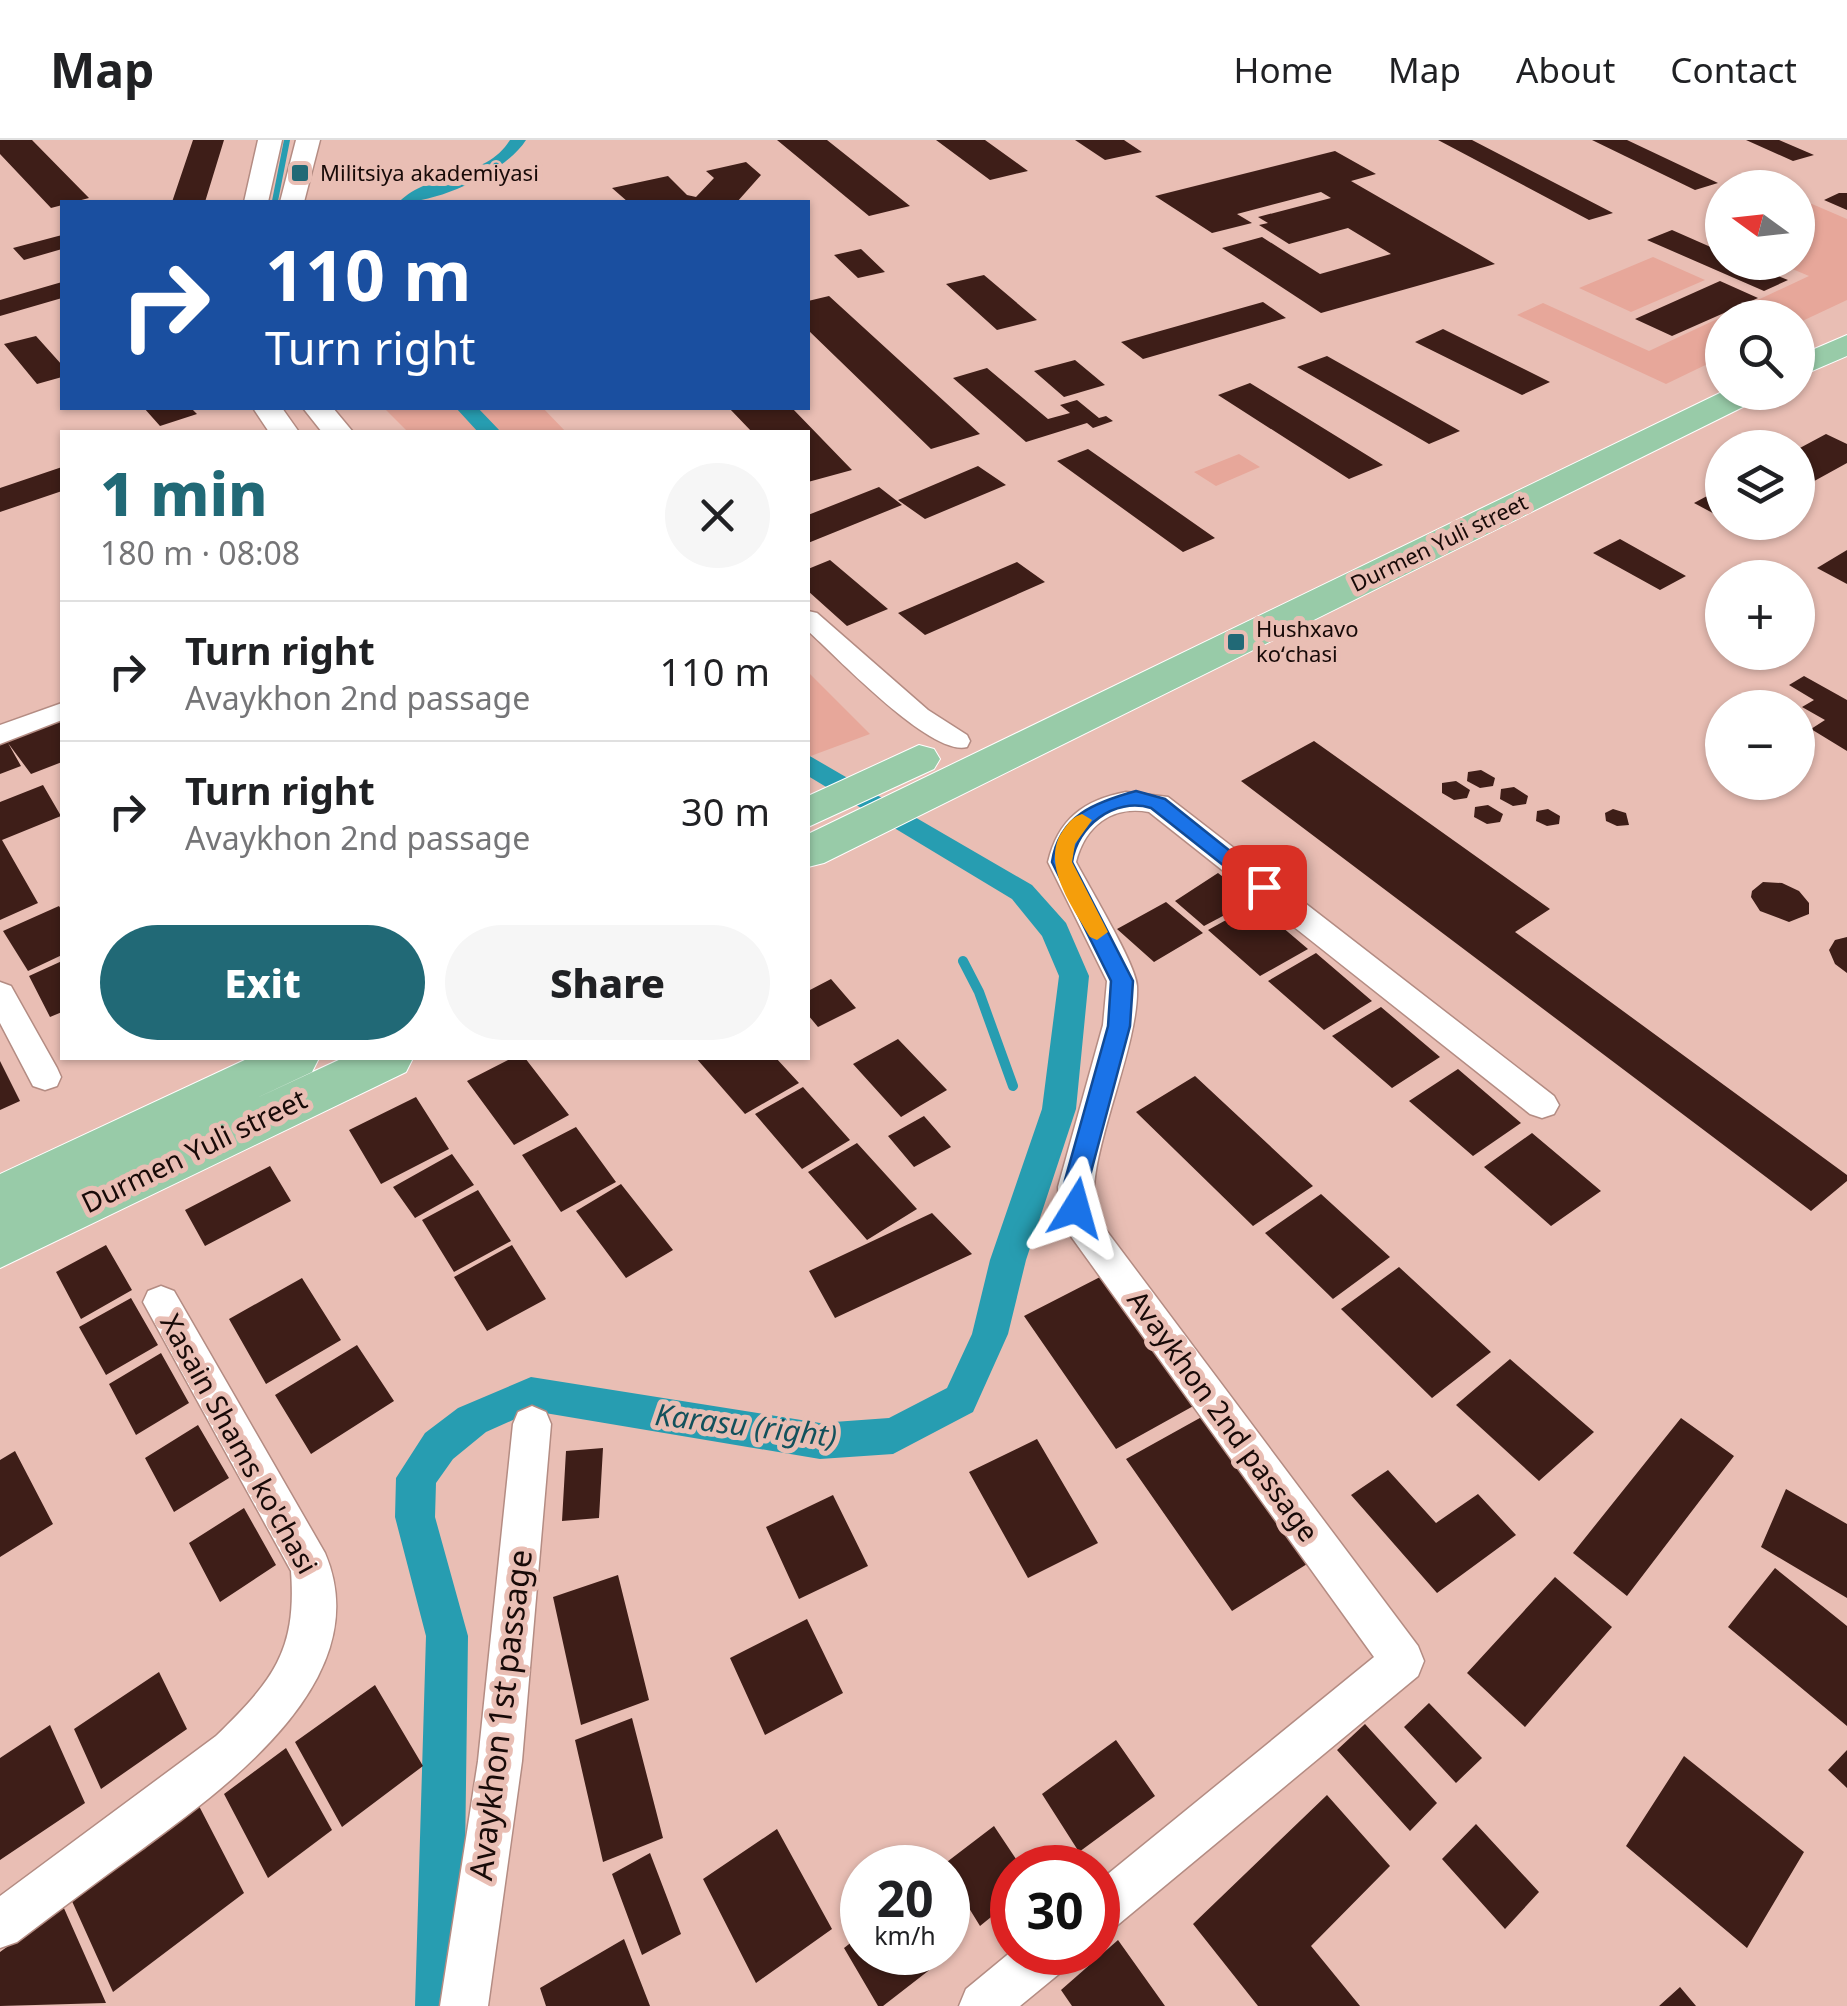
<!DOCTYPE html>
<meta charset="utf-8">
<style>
:root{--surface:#fff;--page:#f6f6f6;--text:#202124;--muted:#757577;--line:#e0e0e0;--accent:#216976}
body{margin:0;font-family:"Noto Sans",sans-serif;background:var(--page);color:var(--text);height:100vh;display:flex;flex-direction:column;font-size:38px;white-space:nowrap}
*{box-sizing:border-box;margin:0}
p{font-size:32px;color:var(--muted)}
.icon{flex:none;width:55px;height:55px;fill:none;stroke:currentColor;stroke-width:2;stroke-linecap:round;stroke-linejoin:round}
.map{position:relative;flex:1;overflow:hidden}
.details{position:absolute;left:60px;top:290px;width:750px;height:630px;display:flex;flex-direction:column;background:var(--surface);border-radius:0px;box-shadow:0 2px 8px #0004}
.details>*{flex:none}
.banner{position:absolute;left:60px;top:60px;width:750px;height:210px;border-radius:0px;box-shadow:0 2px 8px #0004;background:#1a4fa0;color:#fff;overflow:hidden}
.needle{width:65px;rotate:285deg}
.fabs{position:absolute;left:1705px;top:30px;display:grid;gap:20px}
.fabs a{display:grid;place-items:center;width:110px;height:110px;border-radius:50%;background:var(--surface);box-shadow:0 2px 8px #0004;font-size:50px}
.speed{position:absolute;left:840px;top:1705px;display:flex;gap:20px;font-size:50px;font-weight:700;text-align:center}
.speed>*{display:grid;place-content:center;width:130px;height:130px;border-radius:50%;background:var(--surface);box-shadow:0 2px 8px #0004;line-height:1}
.speed small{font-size:25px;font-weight:400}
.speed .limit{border:15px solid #d22;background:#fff;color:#111}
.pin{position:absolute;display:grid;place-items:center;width:85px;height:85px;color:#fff;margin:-42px;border-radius:20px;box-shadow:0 5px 15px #0006}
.me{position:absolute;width:110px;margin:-55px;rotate:8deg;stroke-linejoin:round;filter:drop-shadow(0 0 8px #0008)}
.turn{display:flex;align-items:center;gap:35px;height:210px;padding:0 40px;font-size:45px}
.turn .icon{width:130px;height:130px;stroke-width:2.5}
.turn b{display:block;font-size:70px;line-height:85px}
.round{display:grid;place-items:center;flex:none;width:105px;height:105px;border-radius:52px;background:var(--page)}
.overview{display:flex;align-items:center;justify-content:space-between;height:170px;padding:0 40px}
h1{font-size:60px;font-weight:800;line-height:75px;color:var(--accent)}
.action{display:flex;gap:20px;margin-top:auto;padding:20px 40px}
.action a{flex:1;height:115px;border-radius:60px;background:var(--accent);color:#fff;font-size:40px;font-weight:800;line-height:115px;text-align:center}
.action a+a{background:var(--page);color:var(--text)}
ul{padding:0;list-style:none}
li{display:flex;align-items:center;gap:30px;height:140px;padding:0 40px;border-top:2px solid var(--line)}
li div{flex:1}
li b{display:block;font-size:38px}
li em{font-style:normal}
header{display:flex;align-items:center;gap:60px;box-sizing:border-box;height:140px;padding:0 50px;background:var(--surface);border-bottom:2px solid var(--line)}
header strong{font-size:48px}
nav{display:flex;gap:55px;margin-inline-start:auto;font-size:35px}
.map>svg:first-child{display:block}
</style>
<header>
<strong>Map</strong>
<nav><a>Home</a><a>Map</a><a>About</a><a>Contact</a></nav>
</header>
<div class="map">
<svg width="1847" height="1866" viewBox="0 0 1847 1866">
<rect width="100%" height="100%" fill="#e9beb4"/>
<path fill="#e7a79a" d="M 1798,58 L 1847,79 L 1847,160 L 1798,183 L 1798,178 L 1722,178 L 1722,217 L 1666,244 L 1517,175 L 1543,163 L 1649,211 L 1809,136 L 1778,123 L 1798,122 Z
M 1653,117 L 1705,140 L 1631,172 L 1579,148 Z
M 384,268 L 543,268 L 566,292 L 408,292 Z
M 1239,314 L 1260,327 L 1216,346 L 1194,332 Z
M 808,532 L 870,594 L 808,617 Z"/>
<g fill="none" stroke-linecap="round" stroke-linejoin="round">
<path stroke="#279db1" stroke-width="6" d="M 275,61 L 287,0"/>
<path stroke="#279db1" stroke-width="10" d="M 963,821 L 979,852 L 1013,946"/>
<path fill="#279db1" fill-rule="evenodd" d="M 510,0 L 526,0 C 506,32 436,64 399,62 C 430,31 485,40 510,0 Z
M 456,268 L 478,268 L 501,292 L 478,292 Z
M 808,615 L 1032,745 L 1066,783 L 1089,836 L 1076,969 L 1026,1120 L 1008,1194 L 973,1272 L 893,1314 L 820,1319 L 533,1271 L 486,1292 L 453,1319 L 436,1343 L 435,1377 L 468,1496 L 463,1866 L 415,1866 L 426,1496 L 395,1377 L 396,1338 L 425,1293 L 458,1268 L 531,1237 L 820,1283 L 889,1278 L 947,1248 L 972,1194 L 990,1120 L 1042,969 L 1059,836 L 1042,796 L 1012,759 L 808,636 Z"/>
</g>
<path fill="#3e1e18" d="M 0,0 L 32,0 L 89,58 L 51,68 L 0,14 Z
M 193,0 L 224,0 L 205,62 L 172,62 Z
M 777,0 L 827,0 L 910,66 L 869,76 Z
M 936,0 L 985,0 L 1028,31 L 990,40 Z
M 1075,0 L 1124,0 L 1142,12 L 1105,20 Z
M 1438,0 L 1472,0 L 1613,73 L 1589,80 Z
M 1592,0 L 1627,0 L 1718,43 L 1695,50 Z
M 1746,0 L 1779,0 L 1814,15 L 1793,21 Z
M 1335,11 L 1376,34 L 1351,41 L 1495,124 L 1321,173 L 1222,108 L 1262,97 L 1320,134 L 1391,114 L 1348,88 L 1289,104 L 1259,85 L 1268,83 L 1258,77 L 1331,58 L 1321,52 L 1237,74 L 1252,83 L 1212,93 L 1155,56 Z
M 746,22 L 761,35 L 737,62 L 628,62 L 612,48 L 668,36 L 687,55 L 696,57 L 714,38 L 706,31 Z
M 1839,53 L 1847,53 L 1847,70 L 1824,60 Z
M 1672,90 L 1722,112 L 1722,122 L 1784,122 L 1765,131 L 1788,140 L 1764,151 L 1647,100 Z
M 62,95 L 62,109 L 24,120 L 13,108 Z
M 861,109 L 885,132 L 858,138 L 834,115 Z
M 984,135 L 1037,180 L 997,190 L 946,144 Z
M 1720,141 L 1758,158 L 1672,196 L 1635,179 Z
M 62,142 L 62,158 L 0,176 L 0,160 Z
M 829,156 L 980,294 L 931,309 L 808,190 L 808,161 Z
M 1263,162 L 1286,178 L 1143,219 L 1121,202 Z
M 1443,189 L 1550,242 L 1522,255 L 1415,202 Z
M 36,196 L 62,225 L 62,237 L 37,244 L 4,204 Z
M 1327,216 L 1460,291 L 1429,304 L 1297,227 Z
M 1075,220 L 1105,245 L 1064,257 L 1034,231 Z
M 987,228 L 1048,279 L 1070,273 L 1060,265 L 1077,260 L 1099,278 L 1106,276 L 1113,281 L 1093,288 L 1087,283 L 1026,302 L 953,238 Z
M 1250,243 L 1383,325 L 1349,339 L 1218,255 Z
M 144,268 L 191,268 L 197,274 L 160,286 Z
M 729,268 L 792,268 L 852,330 L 808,342 L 808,292 L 752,292 Z
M 1826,294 L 1847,304 L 1847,323 L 1798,350 L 1798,309 Z
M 1088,309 L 1215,398 L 1183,412 L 1057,321 Z
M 978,326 L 1006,345 L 925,379 L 898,360 Z
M 62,327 L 62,351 L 0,372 L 0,348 Z
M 879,347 L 902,365 L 808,403 L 808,375 Z
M 1722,348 L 1722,378 L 1694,363 Z
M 1730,382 L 1791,382 L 1761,399 Z
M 1620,399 L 1686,436 L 1660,450 L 1593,413 Z
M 1847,410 L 1847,444 L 1817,428 Z
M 830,420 L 888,469 L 847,486 L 808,451 L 808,429 Z
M 1017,422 L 1045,442 L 925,495 L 898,473 Z
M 1804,536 L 1847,560 L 1847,611 L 1811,589 L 1825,580 L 1802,567 L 1814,560 L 1789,545 Z
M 62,578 L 62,622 L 31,634 L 8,603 L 21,626 L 0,634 L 0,600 Z
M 1314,601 L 1550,769 L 1515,792 L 1847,1035 L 1847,1041 L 1811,1071 L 1241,641 Z
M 1481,630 L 1495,638 L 1493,646 L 1480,648 L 1467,641 L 1468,632 Z
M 1456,641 L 1470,650 L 1467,658 L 1454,660 L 1442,653 L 1442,643 Z
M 43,645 L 61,676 L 2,700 L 38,763 L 0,780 L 0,662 Z
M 1514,647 L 1528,656 L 1526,664 L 1513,666 L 1500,659 L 1501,649 Z
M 1488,665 L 1503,674 L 1500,682 L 1487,684 L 1474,677 L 1475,667 Z
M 1548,669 L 1560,676 L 1559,684 L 1547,686 L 1536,681 L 1537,671 Z
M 1613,669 L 1626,673 L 1629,685 L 1617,686 L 1606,681 L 1605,673 Z
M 1218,733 L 1253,760 L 1204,786 L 1175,761 Z
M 1763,742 L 1782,743 L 1799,751 L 1809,763 L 1809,774 L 1789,782 L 1760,771 L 1751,757 L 1752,751 Z
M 1166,762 L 1203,793 L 1154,822 L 1117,789 Z
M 1255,764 L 1308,809 L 1260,836 L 1208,790 Z
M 59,766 L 62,771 L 62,815 L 28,831 L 3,791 Z
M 1847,797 L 1847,833 L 1835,824 L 1829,810 L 1835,800 Z
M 1316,813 L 1372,861 L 1324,890 L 1268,841 Z
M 62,821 L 62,872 L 50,877 L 29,836 Z
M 831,839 L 856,868 L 818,887 L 808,875 L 808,851 Z
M 1381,867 L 1440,917 L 1392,948 L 1332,896 Z
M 898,899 L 947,950 L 901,977 L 853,924 Z
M 512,918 L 525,918 L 569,975 L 514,1005 L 467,941 Z
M 696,918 L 776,918 L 799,943 L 745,974 Z
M 0,921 L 20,961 L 0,970 Z
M 1458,929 L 1521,983 L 1473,1016 L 1409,961 Z
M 1195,936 L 1313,1046 L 1253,1086 L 1136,972 Z
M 803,947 L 850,1000 L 802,1029 L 755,974 Z
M 416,957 L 449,1009 L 381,1044 L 349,990 Z
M 924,976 L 951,1007 L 914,1027 L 888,996 Z
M 576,987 L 616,1042 L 561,1072 L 522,1015 Z
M 1532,993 L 1601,1051 L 1551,1086 L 1484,1027 Z
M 857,1003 L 917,1069 L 867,1100 L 808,1032 Z
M 452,1014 L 474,1045 L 415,1078 L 393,1047 Z
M 270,1026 L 291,1061 L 205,1106 L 185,1070 Z
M 621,1044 L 673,1110 L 626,1138 L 576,1071 Z
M 478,1050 L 511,1101 L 454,1132 L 422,1080 Z
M 1321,1054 L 1390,1117 L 1333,1159 L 1265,1093 Z
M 932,1073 L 972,1114 L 835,1178 L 809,1131 Z
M 106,1105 L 132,1150 L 81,1179 L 56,1132 Z
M 512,1105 L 546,1159 L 487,1191 L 454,1137 Z
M 1399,1127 L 1491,1212 L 1432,1258 L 1341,1169 Z
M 1102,1136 L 1197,1264 L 1116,1309 L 1024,1176 Z
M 302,1138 L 341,1200 L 266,1244 L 229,1179 Z
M 131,1158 L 158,1205 L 106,1235 L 79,1187 Z
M 357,1205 L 394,1261 L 311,1314 L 275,1255 Z
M 161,1213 L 189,1263 L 136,1295 L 109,1244 Z
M 1510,1219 L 1594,1292 L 1539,1341 L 1456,1265 Z
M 1207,1274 L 1315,1419 L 1232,1471 L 1126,1319 Z
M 1681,1278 L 1734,1316 L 1627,1456 L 1573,1413 Z
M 198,1285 L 229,1338 L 174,1372 L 145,1318 Z
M 1037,1299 L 1098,1403 L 1028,1438 L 969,1332 Z
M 603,1308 L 599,1378 L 562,1381 L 566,1311 Z
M 15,1311 L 53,1384 L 0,1417 L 0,1320 Z
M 1388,1330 L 1436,1383 L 1478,1354 L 1516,1395 L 1437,1453 L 1351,1355 Z
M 1786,1349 L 1847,1384 L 1847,1458 L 1761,1407 Z
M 833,1355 L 868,1426 L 799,1459 L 766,1387 Z
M 244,1368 L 276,1425 L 220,1462 L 189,1403 Z
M 1775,1428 L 1847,1486 L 1847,1586 L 1728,1487 Z
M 618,1435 L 649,1560 L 581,1585 L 553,1457 Z
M 1555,1437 L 1612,1487 L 1525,1587 L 1467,1533 Z
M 807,1479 L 843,1553 L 765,1595 L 730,1518 Z
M 159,1532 L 187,1589 L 101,1649 L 74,1589 Z
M 375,1545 L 423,1626 L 342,1687 L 295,1602 Z
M 1429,1563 L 1482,1618 L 1456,1643 L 1404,1587 Z
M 632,1578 L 663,1698 L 603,1722 L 575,1600 Z
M 1365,1584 L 1437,1663 L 1410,1691 L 1337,1610 Z
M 50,1585 L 85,1663 L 0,1720 L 0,1618 Z
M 1116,1600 L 1155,1656 L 1079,1712 L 1042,1654 Z
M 286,1608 L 332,1690 L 268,1738 L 224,1654 Z
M 1847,1610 L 1847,1648 L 1828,1630 Z
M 1684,1616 L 1804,1712 L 1747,1808 L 1626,1706 Z
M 1327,1655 L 1390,1726 L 1311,1806 L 1360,1866 L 1258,1866 L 1193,1784 Z
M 199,1666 L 244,1753 L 113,1852 L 71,1759 Z
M 1476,1684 L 1539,1752 L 1505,1789 L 1442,1719 Z
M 994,1686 L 1022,1728 L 1012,1728 L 1012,1760 L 980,1786 L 948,1734 L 948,1728 L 939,1728 Z
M 777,1689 L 832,1789 L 756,1843 L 703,1739 Z
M 650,1713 L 681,1794 L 642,1815 L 612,1734 Z
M 63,1766 L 106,1863 L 0,1866 L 0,1812 Z
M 862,1794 L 862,1812 L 936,1812 L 941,1821 L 883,1866 L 878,1866 L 844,1808 Z
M 624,1799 L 650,1866 L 546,1866 L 540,1848 Z
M 1118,1800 L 1165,1866 L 1072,1866 L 1061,1850 Z
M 1680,1847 L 1696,1866 L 1659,1866 Z"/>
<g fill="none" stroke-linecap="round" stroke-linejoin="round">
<g stroke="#b48c83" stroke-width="3">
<path id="minor" d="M 808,471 L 817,473 L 928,570 L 967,595 L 970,601 L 967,607 C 931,617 836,516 808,491 Z
M 62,563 L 62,580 L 0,604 L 0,585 Z
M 1126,652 L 1168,657 L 1554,956 L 1559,965 L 1554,974 L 1542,978 L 1530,974 L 1149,672 C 1112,665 1085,686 1076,722 C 1089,747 1136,824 1137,846 C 1140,911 1079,1028 1097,1078 L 1418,1506 L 1424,1521 L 1418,1536 L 1114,1788 L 1098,1795 L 1098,1742 L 1374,1517 L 1070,1095 L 1059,1068 L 1058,1047 L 1103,885 L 1107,841 L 1048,722 C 1058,679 1084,660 1126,652 Z
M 0,842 L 11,846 L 57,928 L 61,937 L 57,946 L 45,950 L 33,946 L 0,883 Z
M 161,1146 L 174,1151 L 325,1413 C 379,1539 226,1647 141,1710 C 99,1740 58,1771 17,1802 L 0,1808 L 0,1756 L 216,1596 C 272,1541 297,1512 291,1431 L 143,1162 L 148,1151 Z
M 532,1266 L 546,1272 L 551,1284 L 522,1621 L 488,1866 L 440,1866 L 478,1621 L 513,1284 L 518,1272 Z
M 1012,1811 L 1071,1812 L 1065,1829 L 1020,1866 L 959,1866 L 966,1849 Z"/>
</g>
<g stroke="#b48c83" stroke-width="3">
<path id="secondary" d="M 258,0 L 282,0 L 268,62 L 244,62 Z
M 296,0 L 320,0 L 304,62 L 280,62 Z
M 253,268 L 282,268 L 299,292 L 269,292 Z
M 303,268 L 333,268 L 353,292 L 322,292 Z"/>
</g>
<g stroke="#fff" stroke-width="2">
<path id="primary" d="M 1847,195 L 1847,216 L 1798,237 L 1798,216 Z
M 1722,252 L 1764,252 L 1759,259 L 824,723 L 808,727 L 808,694 Z
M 919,605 L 934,609 L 940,619 L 934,629 L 808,687 L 808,656 Z
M 249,918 L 319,918 L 312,932 L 248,962 L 343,918 L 413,918 L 406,932 L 0,1128 L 0,1034 Z"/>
</g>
<use href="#minor" fill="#fff" fill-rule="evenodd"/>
<use href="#secondary" fill="#fff" fill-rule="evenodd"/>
<use href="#primary" fill="#98cba8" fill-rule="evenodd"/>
</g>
<path fill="#1a73e8" stroke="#114b97" stroke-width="2.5" d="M 1136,651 L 1165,659 L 1275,747 L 1272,752 L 1257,752 L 1151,668 C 1114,657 1077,686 1072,722 L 1133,841 L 1130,886 L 1087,1047 L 1085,1075 L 1067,1075 L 1063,1047 L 1108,886 L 1111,841 L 1052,722 C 1059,675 1096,662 1136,651 Z"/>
<path fill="#f59e0b" d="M 1082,674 L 1092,680 L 1075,704 L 1072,722 L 1108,792 L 1097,800 L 1090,797 C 1072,766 1039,722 1064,689 C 1070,681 1073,677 1082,674 Z"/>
<g fill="#216976" stroke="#e9beb4" stroke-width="4">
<rect x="290" y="23" width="20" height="20" rx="5"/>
<rect x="1226" y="492" width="20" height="20" rx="5"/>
</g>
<g text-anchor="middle" stroke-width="10" stroke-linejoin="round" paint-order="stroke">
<g font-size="22" fill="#180a08" stroke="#e9beb4" text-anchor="start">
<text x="320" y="41">Militsiya akademiyasi</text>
<text x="1256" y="497">Hushxavo<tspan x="1256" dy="25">koʻchasi</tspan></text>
</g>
<g font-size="22" fill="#180a08" stroke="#e9beb4">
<text transform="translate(1439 403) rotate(-26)" y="8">Durmen Yuli street</text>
</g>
<g font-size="28" fill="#180a08" stroke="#e9beb4">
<text transform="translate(194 1011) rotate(-26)" y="10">Durmen Yuli street</text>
<text transform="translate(1223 1276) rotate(54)" y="10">Avaykhon 2nd passage</text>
<text transform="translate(239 1304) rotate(61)" y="10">Xasain Shams ko'chasi</text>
</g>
<g font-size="30" font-style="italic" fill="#12515c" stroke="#e9beb4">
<text transform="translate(746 1286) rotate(7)" y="10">Karasu (right)</text>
</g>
<g font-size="32" fill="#180a08" stroke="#e9beb4">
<text transform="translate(501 1575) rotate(-83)" y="11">Avaykhon 1st passage</text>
</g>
</g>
</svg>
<div class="fabs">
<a><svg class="needle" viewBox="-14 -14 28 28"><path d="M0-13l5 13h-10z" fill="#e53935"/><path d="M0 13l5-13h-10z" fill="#757577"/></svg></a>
<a><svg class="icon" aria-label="search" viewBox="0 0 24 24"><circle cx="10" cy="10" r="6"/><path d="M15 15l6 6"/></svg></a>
<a><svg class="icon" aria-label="layers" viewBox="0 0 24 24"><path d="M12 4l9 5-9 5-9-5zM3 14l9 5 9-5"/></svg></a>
<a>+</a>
<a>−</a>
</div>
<div class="speed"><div>20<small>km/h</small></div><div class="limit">30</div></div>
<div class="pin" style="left:1264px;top:747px;background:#d93025"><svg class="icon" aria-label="arrive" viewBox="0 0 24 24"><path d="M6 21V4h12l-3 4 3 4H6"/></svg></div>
<svg class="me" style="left:1076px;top:1068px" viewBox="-20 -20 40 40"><path d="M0-17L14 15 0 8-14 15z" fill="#1a73e8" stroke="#fff" stroke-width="4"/></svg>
<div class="banner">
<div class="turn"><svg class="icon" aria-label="right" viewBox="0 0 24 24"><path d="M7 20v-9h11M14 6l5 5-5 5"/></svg><div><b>110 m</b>Turn right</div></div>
</div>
<section class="details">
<div class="overview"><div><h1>1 min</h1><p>180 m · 08:08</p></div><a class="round"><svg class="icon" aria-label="close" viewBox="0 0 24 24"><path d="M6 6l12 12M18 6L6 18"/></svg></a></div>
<ul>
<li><svg class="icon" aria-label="right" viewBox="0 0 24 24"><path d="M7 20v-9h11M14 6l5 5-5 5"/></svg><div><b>Turn right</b><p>Avaykhon 2nd passage</p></div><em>110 m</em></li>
<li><svg class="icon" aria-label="right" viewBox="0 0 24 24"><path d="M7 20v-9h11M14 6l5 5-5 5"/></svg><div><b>Turn right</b><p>Avaykhon 2nd passage</p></div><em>30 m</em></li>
</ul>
<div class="action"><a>Exit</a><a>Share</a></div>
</section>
</div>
